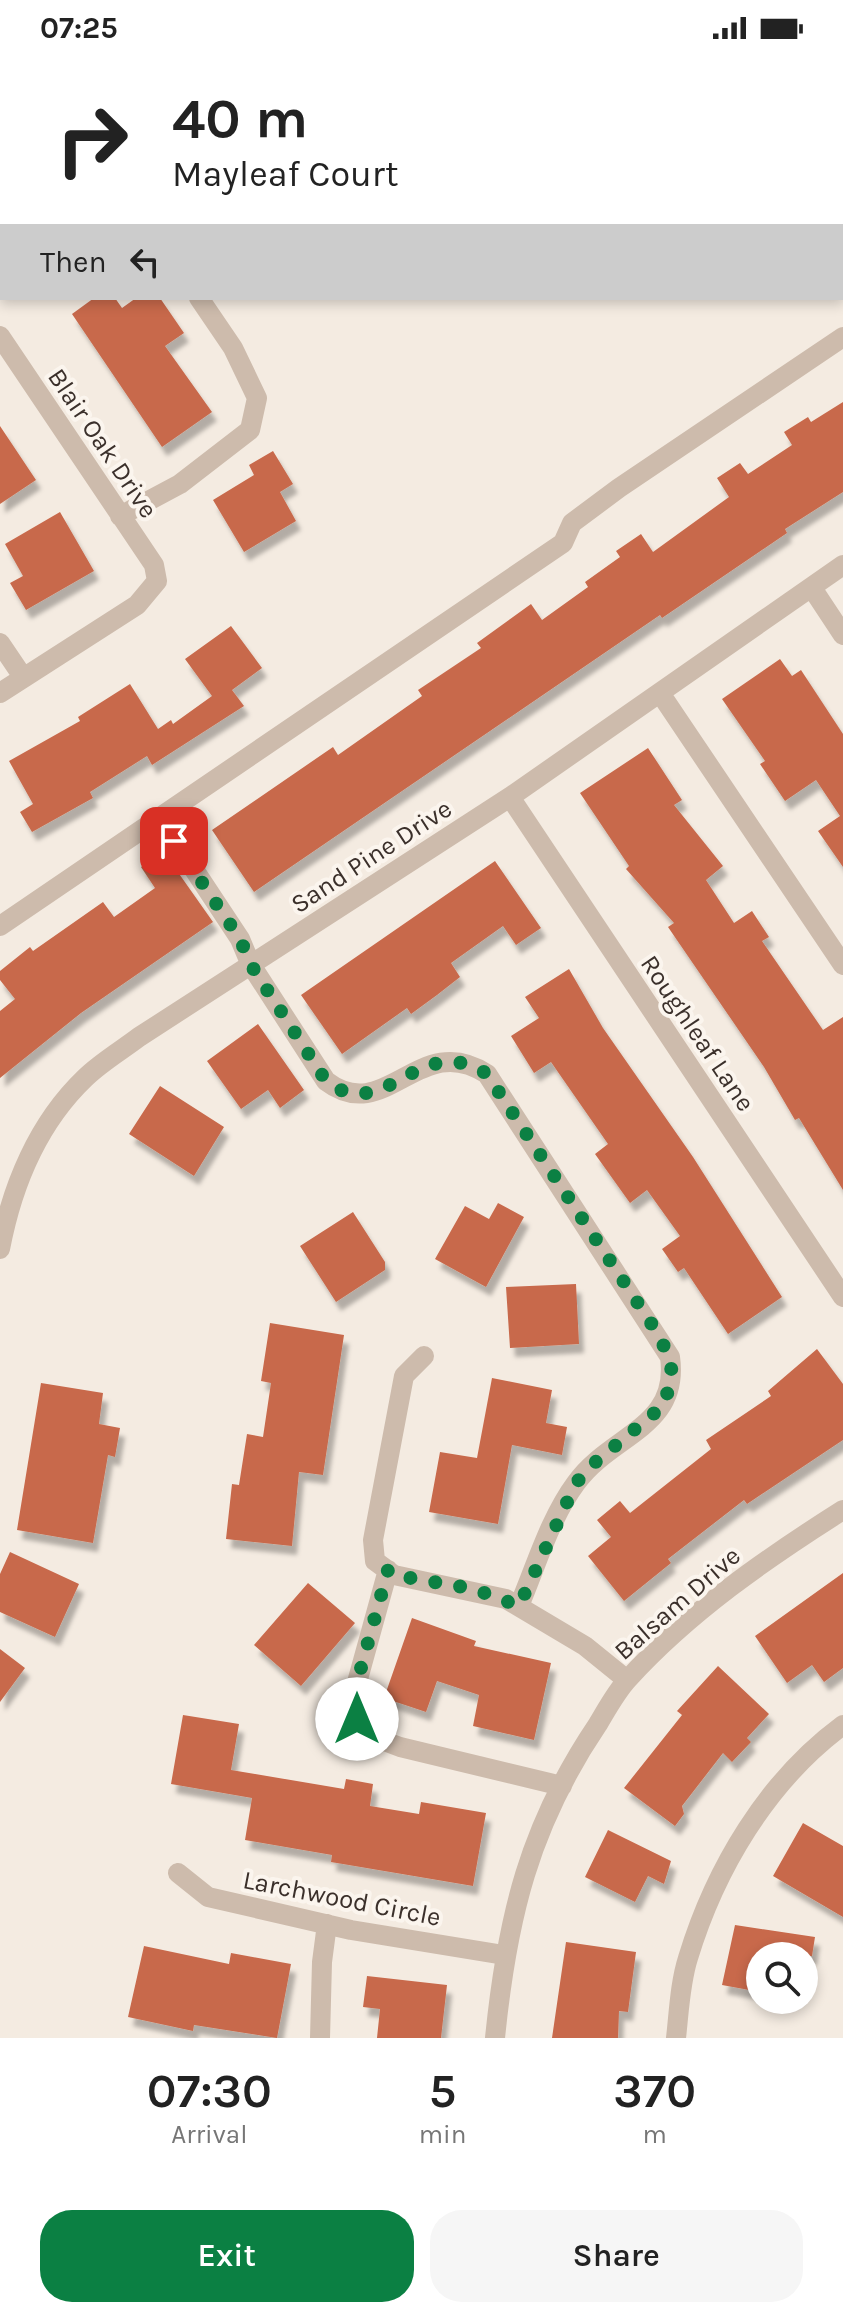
<!DOCTYPE html>
<style>
:root{--surface:#fff;--page:#f6f6f6;--text:#222;--muted:#767676;--accent:#0b8043}
body{margin:0;font-family:Karla,sans-serif;background:var(--page);color:var(--text);height:100vh;display:flex;flex-direction:column;font-size:30px;white-space:nowrap}
*{box-sizing:border-box;margin:0}
p{font-size:26px;color:var(--muted)}
.icon{flex:none;width:44px;height:44px;fill:none;stroke:currentColor;stroke-width:2;stroke-linecap:round;stroke-linejoin:round}
.map{position:relative;height:1982px;overflow:hidden}
.sheet{display:flex;flex-direction:column;background:var(--surface);flex:1}
.sheet>*{flex:none}
.top-card{position:absolute;left:0px;top:0px;width:844px;height:244px;box-shadow:0 4px 12px #0003;background:#fff;color:var(--text);overflow:hidden}
.tools{position:absolute;left:746px;top:1886px;display:grid;gap:16px}
.tools a{display:grid;place-items:center;width:72px;height:72px;border-radius:50%;background:var(--surface);box-shadow:0 4px 12px #0003;font-size:40px}
.pin{position:absolute;display:grid;place-items:center;width:68px;height:68px;color:#fff;margin:-34px;border-radius:16px;box-shadow:0 4px 12px #0006}
.me{position:absolute;width:88px;margin:-44px;rotate:0deg;stroke-linejoin:round;filter:drop-shadow(0 0 6px #0008)}
.turn{display:flex;align-items:center;gap:28px;height:168px;padding:0 40px;font-size:36px}
.turn .icon{width:104px;height:104px;stroke-width:2.5}
.turn b{display:block;font-size:56px;line-height:68px}
.then{display:flex;align-items:center;height:76px;padding:0 40px;background:#0003;gap:16px;font-size:30px}
.eta{display:flex;justify-content:space-evenly;align-items:center;height:136px;text-align:center}
.eta b{font-size:48px;font-weight:600;line-height:56px}
.action{display:flex;gap:16px;margin-top:auto;padding:16px 40px}
.action a{flex:1;height:92px;border-radius:32px;background:var(--accent);color:#fff;font-size:32px;font-weight:600;line-height:92px;text-align:center}
.action a+a{background:var(--page);color:var(--text)}
.status{display:flex;justify-content:space-between;align-items:center;height:56px;padding:0 40px;background:var(--surface);direction:ltr}
.status svg{height:22px;fill:currentColor}
.map>svg:first-child{display:block}
</style>
<div class="status"><b>07:25</b><svg viewBox="0 0 49 12"><path d="M0 12V9h3v3zM5 12V6h3v6zM10 12V3h3v9zM15 12V0h3v12zM26 1h20v11H26zM47 4h2v5h-2z"/></svg></div>
<div class="map">
<svg width="843" height="1982" viewBox="0 0 843 1982">
<defs>
<filter id="shadow"><feDropShadow dx="5" dy="9" stdDeviation="2" flood-color="#0004"/></filter>
</defs>
<rect width="100%" height="100%" fill="#f4ebe1"/>
<path fill="#c8694b" filter="url(#shadow)" d="M 94,242 L 115,242 L 122,252 L 136,242 L 160,242 L 184,277 L 165,290 L 212,356 L 162,391 L 72,258 Z
M 843,346 L 843,436 L 785,473 L 787,477 L 662,562 L 660,559 L 254,836 L 212,774 L 333,691 L 338,699 L 422,640 L 418,634 L 481,592 L 477,587 L 531,548 L 542,564 L 588,531 L 585,526 L 620,501 L 616,495 L 641,478 L 653,496 L 729,441 L 717,422 L 740,407 L 748,418 L 792,389 L 784,376 L 808,361 L 811,366 Z
M 0,370 L 36,424 L 0,448 Z
M 273,395 L 293,428 L 280,436 L 296,465 L 244,496 L 213,444 L 254,419 L 249,409 Z
M 60,456 L 94,515 L 26,554 L 10,527 L 23,520 L 5,488 Z
M 231,570 L 262,612 L 232,634 L 244,650 L 152,709 L 147,700 L 90,736 L 93,742 L 32,776 L 20,756 L 33,748 L 9,705 L 80,665 L 78,661 L 130,628 L 158,673 L 171,664 L 173,668 L 212,640 L 185,603 Z
M 780,603 L 792,620 L 801,614 L 843,678 L 843,811 L 818,775 L 840,760 L 816,724 L 785,745 L 760,708 L 765,705 L 722,643 Z
M 648,692 L 682,744 L 674,749 L 723,810 L 706,824 L 734,867 L 752,855 L 769,881 L 762,885 L 823,974 L 843,961 L 843,1134 L 799,1062 L 795,1064 L 764,1011 L 668,871 L 674,867 L 626,813 L 629,810 L 580,737 Z
M 163,795 L 213,866 L 81,957 L 0,1022 L 0,955 L 15,943 L 0,924 L 0,915 L 30,891 L 33,895 L 103,846 L 114,861 L 155,832 L 141,811 Z
M 495,805 L 541,872 L 516,889 L 503,870 L 451,907 L 460,921 L 437,939 L 411,958 L 407,952 L 342,998 L 301,939 Z
M 569,913 L 603,972 L 693,1101 L 782,1241 L 728,1278 L 684,1212 L 678,1216 L 662,1193 L 680,1180 L 647,1134 L 630,1147 L 595,1098 L 608,1088 L 551,1006 L 534,1017 L 511,980 L 539,962 L 525,941 Z
M 258,968 L 304,1034 L 280,1052 L 268,1034 L 241,1053 L 207,1005 Z
M 160,1030 L 224,1071 L 194,1120 L 129,1078 Z
M 498,1147 L 524,1161 L 486,1231 L 435,1203 L 465,1150 L 489,1163 Z
M 353,1156 L 385,1206 L 385,1214 L 336,1246 L 300,1190 Z
M 576,1228 L 579,1288 L 510,1292 L 506,1231 Z
M 270,1267 L 344,1279 L 323,1419 L 299,1416 L 292,1490 L 226,1483 L 232,1428 L 239,1429 L 247,1378 L 263,1381 L 271,1327 L 261,1325 Z
M 817,1293 L 843,1328 L 843,1384 L 747,1448 L 744,1444 L 668,1503 L 671,1507 L 624,1545 L 588,1500 L 611,1481 L 597,1464 L 620,1445 L 630,1457 L 711,1393 L 706,1384 L 771,1340 L 768,1335 Z
M 492,1322 L 552,1334 L 546,1367 L 567,1371 L 562,1399 L 512,1389 L 498,1468 L 429,1456 L 440,1396 L 477,1402 Z
M 41,1327 L 103,1337 L 99,1368 L 120,1372 L 115,1401 L 108,1399 L 93,1487 L 17,1474 Z
M 10,1496 L 79,1528 L 55,1581 L 0,1556 L 0,1518 Z
M 843,1517 L 843,1612 L 824,1626 L 812,1609 L 787,1627 L 755,1580 Z
M 308,1527 L 355,1567 L 301,1630 L 254,1589 Z
M 412,1562 L 476,1585 L 474,1590 L 551,1607 L 534,1684 L 473,1670 L 479,1639 L 437,1625 L 426,1656 L 384,1642 Z
M 0,1593 L 25,1612 L 0,1646 Z
M 718,1610 L 769,1658 L 747,1682 L 751,1686 L 732,1706 L 723,1697 L 682,1750 L 684,1758 L 675,1770 L 624,1732 L 682,1659 L 677,1655 Z
M 183,1659 L 239,1668 L 231,1714 L 344,1733 L 346,1723 L 373,1728 L 370,1750 L 419,1758 L 421,1746 L 486,1757 L 473,1830 L 331,1806 L 332,1799 L 245,1784 L 252,1742 L 171,1728 Z
M 803,1767 L 843,1790 L 843,1861 L 773,1820 Z
M 608,1774 L 671,1805 L 664,1828 L 648,1820 L 635,1846 L 585,1821 Z
M 735,1869 L 815,1881 L 812,1900 L 760,1900 L 760,1936 L 722,1929 Z
M 566,1886 L 636,1896 L 628,1956 L 619,1955 L 618,1982 L 552,1982 Z
M 144,1890 L 229,1908 L 231,1897 L 291,1908 L 277,1982 L 194,1969 L 193,1975 L 128,1961 Z
M 367,1920 L 447,1929 L 441,1982 L 377,1982 L 380,1953 L 363,1951 Z"/>
<g fill="none" stroke-linecap="round" stroke-linejoin="round">
<path stroke="#cdbbac" stroke-width="20" d="M 40,0 L 41,2
M 0,280 L 154,509 L 157,525 L 137,549 L 0,637
M 120,460 L 180,428 L 250,374 L 257,342 L 233,292 L 199,242
M 812,532 L 843,579
M 0,587 L 23,621
M 660,637 L 843,909
M 510,741 L 843,1241
M 160,762 L 240,883 L 251,909 L 326,1025 C 386,1071 419,973 487,1018 L 670,1301 C 680,1372 611,1378 576,1427 C 550,1462 536,1510 519,1550
M 0,870 L 563,487 L 572,467 L 619,432 L 843,281
M 0,1193 C 12,1130 38,1067 85,1022 C 100,1007 122,994 139,981 L 510,741 L 843,509
M 424,1300 L 404,1320 L 373,1484 L 375,1505 L 394,1519 L 506,1543 L 585,1590 L 627,1624
M 388,1514 L 353,1641 L 357,1663 L 371,1680 L 400,1691 L 562,1730
M 178,1817 L 208,1841 L 351,1874 L 504,1899
M 320,1982 L 322,1906 L 327,1868
M 495,1982 C 507,1862 529,1770 598,1668 C 607,1653 616,1636 628,1623 C 689,1556 767,1502 843,1454
M 676,1982 C 679,1956 680,1927 688,1902 C 715,1813 767,1725 843,1669"/>
</g>
<g fill="none" stroke-linecap="round" stroke-linejoin="round">
<path stroke="#0b8043" stroke-width="14" stroke-dasharray="0 25.2" d="M 174,785 L 240,883 L 251,909 L 326,1025 C 385,1071 419,973 487,1018 L 651,1267 L 670,1301 L 672,1320 L 664,1349 L 592,1409 L 576,1427 L 519,1550 L 474,1533 L 394,1519 L 388,1514 L 353,1641 L 357,1663"/>
</g>
<g text-anchor="middle" stroke-width="8" stroke-linejoin="round" paint-order="stroke">
<g font-size="26" fill="#3b302b" stroke="#fbf5ee">
<text transform="translate(103 387) rotate(56)" y="9">Blair Oak Drive</text>
<text transform="translate(371 800) rotate(-33)" y="9">Sand Pine Drive</text>
<text transform="translate(698 977) rotate(56)" y="9">Roughleaf Lane</text>
<text transform="translate(677 1547) rotate(-41)" y="9">Balsam Drive</text>
<text transform="translate(342 1842) rotate(11)" y="9">Larchwood Circle</text>
</g>
</g>
</svg>
<div class="tools">
<a><svg class="icon" aria-label="search" viewBox="0 0 24 24"><circle cx="10" cy="10" r="6"/><path d="M15 15l6 6"/></svg></a>
</div>
<div class="pin" style="left:174px;top:785px;background:#d93025"><svg class="icon" aria-label="arrive" viewBox="0 0 24 24"><path d="M6 21V4h12l-3 4 3 4H6"/></svg></div>
<svg class="me" style="left:357px;top:1663px" viewBox="-20 -20 40 40"><circle r="19" fill="#fff"/><path d="M0-13L10 11 0 6-10 11z" fill="#0b8043"/></svg>
<div class="top-card">
<div class="turn"><svg class="icon" aria-label="right" viewBox="0 0 24 24"><path d="M7 20v-9h11M14 6l5 5-5 5"/></svg><div><b>40 m</b>Mayleaf Court</div></div>
<div class="then">Then<svg class="icon" aria-label="left" viewBox="0 0 24 24"><path d="M17 20v-9H6M10 6l-5 5 5 5"/></svg></div>
</div>
</div>
<section class="sheet">
<div class="eta">
<div><b>07:30</b><p>Arrival</p></div>
<div><b>5</b><p>min</p></div>
<div><b>370</b><p>m</p></div>
</div>
<div class="action"><a>Exit</a><a>Share</a></div>
</section>
